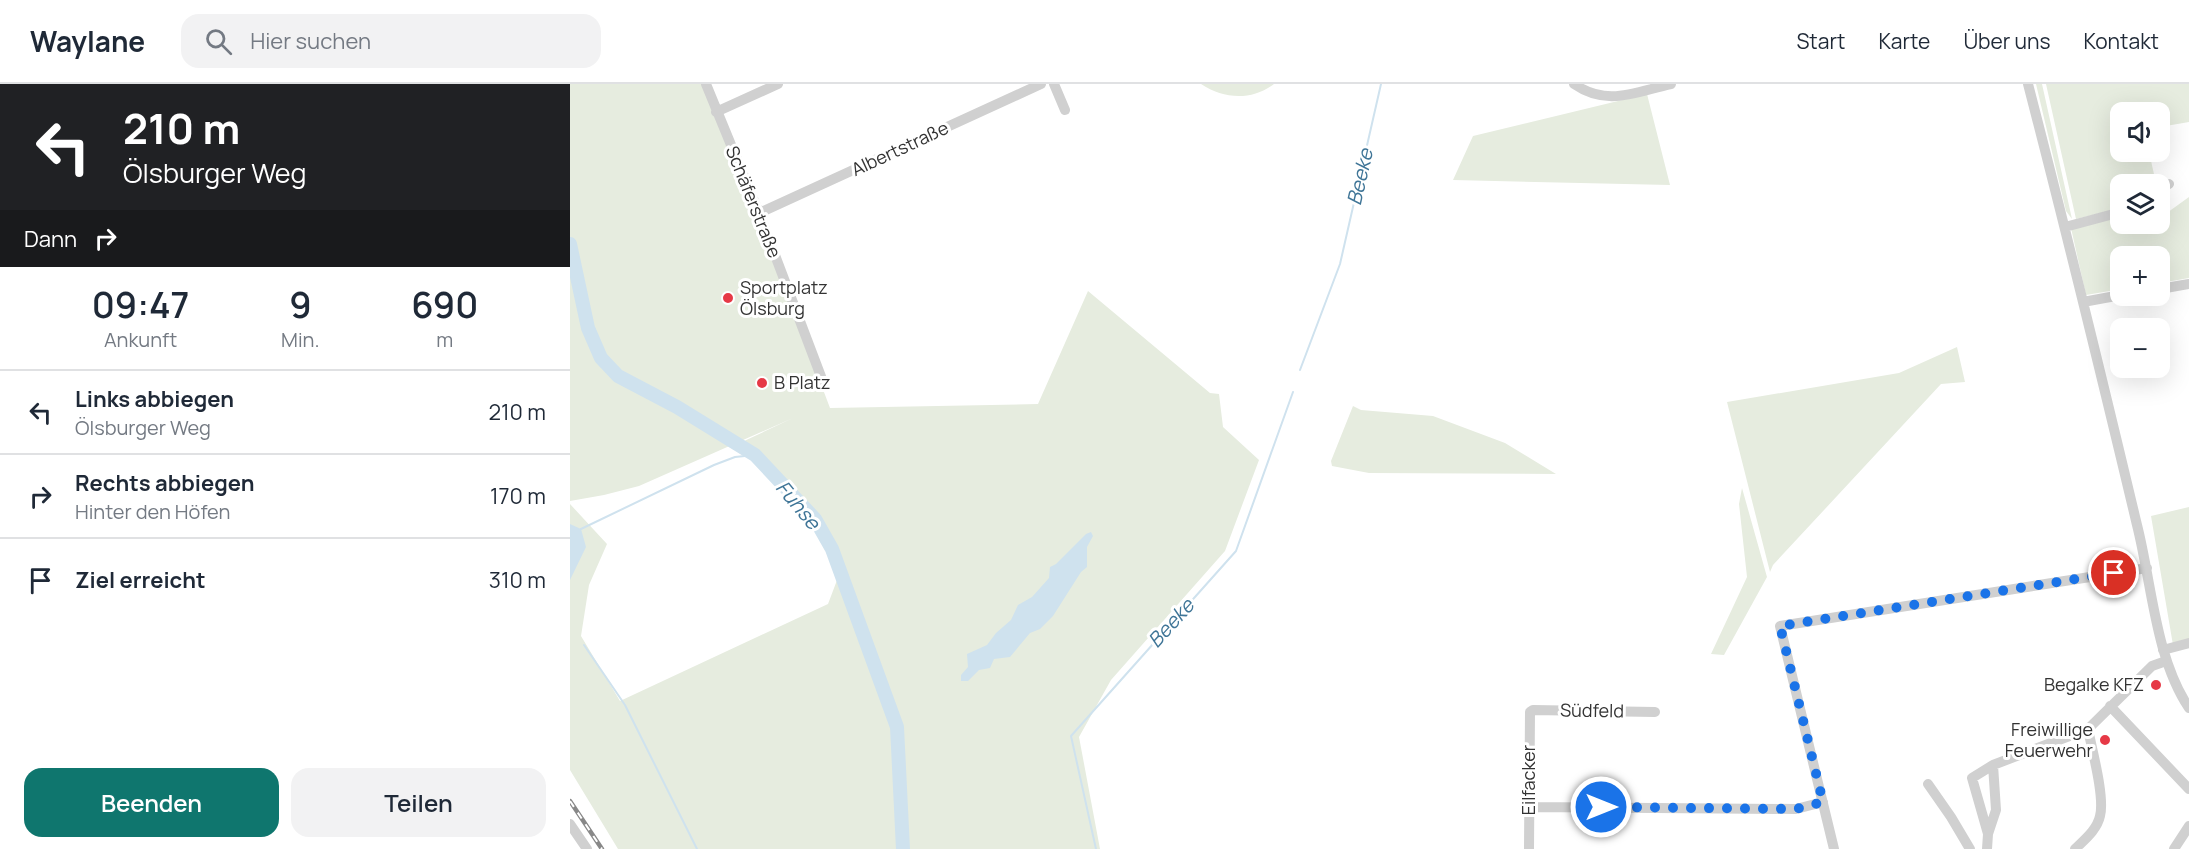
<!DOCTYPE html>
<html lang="de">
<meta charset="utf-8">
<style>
:root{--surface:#fff;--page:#f2f2f3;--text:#1f2937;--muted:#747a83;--line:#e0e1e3;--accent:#0f766e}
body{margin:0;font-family:Manrope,sans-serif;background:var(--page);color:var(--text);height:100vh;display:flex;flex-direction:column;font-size:22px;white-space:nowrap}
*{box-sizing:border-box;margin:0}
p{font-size:20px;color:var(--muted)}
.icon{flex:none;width:33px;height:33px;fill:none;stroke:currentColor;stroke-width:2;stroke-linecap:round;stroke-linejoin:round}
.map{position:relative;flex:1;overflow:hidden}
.panel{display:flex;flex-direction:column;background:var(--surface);width:570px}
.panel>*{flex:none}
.guide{background:#202124;color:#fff;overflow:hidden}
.controls{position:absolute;left:1540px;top:18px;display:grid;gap:12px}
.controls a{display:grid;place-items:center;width:60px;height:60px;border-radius:12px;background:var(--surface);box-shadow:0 6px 24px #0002;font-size:30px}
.pin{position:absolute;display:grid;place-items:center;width:51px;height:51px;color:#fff;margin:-26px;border:3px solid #fff;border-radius:50%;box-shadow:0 2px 6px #0007}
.me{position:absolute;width:66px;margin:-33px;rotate:90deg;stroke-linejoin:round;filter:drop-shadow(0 0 4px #0008)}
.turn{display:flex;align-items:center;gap:21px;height:126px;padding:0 24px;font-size:27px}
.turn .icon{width:78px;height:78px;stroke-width:2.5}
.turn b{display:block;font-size:42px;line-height:51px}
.then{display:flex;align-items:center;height:57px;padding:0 24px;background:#0003;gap:12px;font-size:22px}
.eta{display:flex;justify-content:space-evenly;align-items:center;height:102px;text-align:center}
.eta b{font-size:36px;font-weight:600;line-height:42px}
.primary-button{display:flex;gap:12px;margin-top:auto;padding:12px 24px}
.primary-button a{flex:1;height:69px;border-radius:18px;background:var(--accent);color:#fff;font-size:24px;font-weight:600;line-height:69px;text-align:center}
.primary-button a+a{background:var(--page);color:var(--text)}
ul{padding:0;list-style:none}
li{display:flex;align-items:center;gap:18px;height:84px;padding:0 24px;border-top:2px solid var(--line)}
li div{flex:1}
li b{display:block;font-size:22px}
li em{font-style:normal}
header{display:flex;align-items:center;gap:36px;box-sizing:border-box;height:84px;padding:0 30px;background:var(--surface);border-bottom:2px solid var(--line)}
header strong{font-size:28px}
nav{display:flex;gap:33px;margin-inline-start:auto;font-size:21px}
.search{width:420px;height:54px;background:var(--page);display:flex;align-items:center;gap:15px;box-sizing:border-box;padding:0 21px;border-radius:18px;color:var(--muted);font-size:22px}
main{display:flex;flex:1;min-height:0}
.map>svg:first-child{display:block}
</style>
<header>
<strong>Waylane</strong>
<div class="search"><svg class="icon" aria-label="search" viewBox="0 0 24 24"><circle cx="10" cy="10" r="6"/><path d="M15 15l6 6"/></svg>Hier suchen</div>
<nav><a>Start</a><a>Karte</a><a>Über uns</a><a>Kontakt</a></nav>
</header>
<main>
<section class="panel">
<div class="guide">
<div class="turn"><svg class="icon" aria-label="left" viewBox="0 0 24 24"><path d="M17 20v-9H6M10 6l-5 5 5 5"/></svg><div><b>210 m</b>Ölsburger Weg</div></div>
<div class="then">Dann<svg class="icon" aria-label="right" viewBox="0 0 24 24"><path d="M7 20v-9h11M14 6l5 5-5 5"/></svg></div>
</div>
<div class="eta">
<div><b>09:47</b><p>Ankunft</p></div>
<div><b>9</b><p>Min.</p></div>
<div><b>690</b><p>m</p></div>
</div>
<ul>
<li><svg class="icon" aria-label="left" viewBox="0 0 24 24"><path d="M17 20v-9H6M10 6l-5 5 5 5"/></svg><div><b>Links abbiegen</b><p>Ölsburger Weg</p></div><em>210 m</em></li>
<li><svg class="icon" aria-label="right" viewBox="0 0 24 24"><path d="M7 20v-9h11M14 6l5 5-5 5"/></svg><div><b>Rechts abbiegen</b><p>Hinter den Höfen</p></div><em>170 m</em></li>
<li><svg class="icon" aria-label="arrive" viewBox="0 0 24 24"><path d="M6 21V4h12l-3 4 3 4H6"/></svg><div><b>Ziel erreicht</b></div><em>310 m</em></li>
</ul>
<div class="primary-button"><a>Beenden</a><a>Teilen</a></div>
</section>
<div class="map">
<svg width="1619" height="765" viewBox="0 0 1619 765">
<rect width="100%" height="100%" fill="#fff"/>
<path fill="#e6ecdf" d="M 0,0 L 132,0 L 187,130 L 260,324 L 468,320 L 518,207 L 640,309 L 649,310 L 653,343 L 689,376 L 655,467 L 541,596 L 509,653 L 530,765 L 48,765 L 0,686 L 0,420 L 37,460 L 19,501 L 11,552 L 50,617 L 258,520 L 272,483 C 255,433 215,388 172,358 L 223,334 L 69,402 L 34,411 L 0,417 Z
M 631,0 L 704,0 C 681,17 654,15 631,0 Z
M 1466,0 L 1472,0 L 1502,135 L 1496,127 Z
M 1476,0 L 1619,0 L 1619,38 L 1590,43 L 1590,28 L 1551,28 L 1551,68 L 1579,68 L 1586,99 L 1584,100 L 1551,100 L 1551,124 L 1506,135 Z
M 1077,10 L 1100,101 L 883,96 L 903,52 Z
M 1619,113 L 1619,194 L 1590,199 L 1590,172 L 1551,172 L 1551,205 L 1516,211 L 1501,144 L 1551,133 L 1551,140 L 1590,140 L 1590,114 L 1594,131 Z
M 1387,263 L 1395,298 L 1371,300 L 1203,481 L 1200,488 L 1157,318 L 1329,289 Z
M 783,322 L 791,326 L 863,332 L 935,359 L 986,390 L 799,389 L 762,382 L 761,377 Z
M 1172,404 L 1197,493 L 1154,571 L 1141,570 L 1177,493 L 1169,420 Z
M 1619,423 L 1619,555 L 1603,561 L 1581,432 Z"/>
<path fill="#cfe2ee" d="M 0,440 L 11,445 L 16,463 L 0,496 Z
M 521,448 L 523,452 L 517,463 L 517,483 L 511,488 L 483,532 L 470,545 L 460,549 L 440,573 L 424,575 L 420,584 L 409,586 L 398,597 L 391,597 L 391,591 L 398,583 L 397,570 L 417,561 L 426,549 L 441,536 L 448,521 L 462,513 L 479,494 L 480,483 L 486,480 L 516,450 Z"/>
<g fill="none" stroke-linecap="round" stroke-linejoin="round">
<path stroke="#cfe2ee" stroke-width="2" d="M 730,286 L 770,180 L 811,0
M 11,445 L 144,381 L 165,373 L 185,371
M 14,561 L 55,621 L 127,765
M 526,765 L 501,652 L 666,467 L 723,308"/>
<path stroke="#cfe2ee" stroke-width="14" d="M 0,160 L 18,244 L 31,274 L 48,292 L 107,323 L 185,371 L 245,435 L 262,465 L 327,643 L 333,765"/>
<path stroke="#d0d0d0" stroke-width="10" d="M 136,0 L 189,129 L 255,303
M 484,0 L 495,26
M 1004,0 C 1037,23 1065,8 1101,0
M 1458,0 C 1496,147 1532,294 1567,441 C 1582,500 1585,573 1619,624
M 146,28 L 208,0
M 1590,105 L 1599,100
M 189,129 L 471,0
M 1495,143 L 1551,128
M 1590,205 L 1619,200
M 1513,218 L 1551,211
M 1593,566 L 1619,559
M 1540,622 L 1619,705
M 1358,700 L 1381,733 L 1400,765
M 959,723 L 1226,725 L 1253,718
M 0,740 L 17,765
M 1418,750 L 1402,694 L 1423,681
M 959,765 L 960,628 L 963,626 L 1085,628
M 1264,765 L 1210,542 L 1577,484
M 1417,765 L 1418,750 L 1426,726 L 1423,681 L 1518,645 L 1582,582 L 1596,577
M 1505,765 C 1514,756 1527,746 1530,732 C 1535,713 1522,666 1518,645
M 1604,765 L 1619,742"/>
<g stroke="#888" stroke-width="4.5">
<path id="rail" d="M 0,717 L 32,765"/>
</g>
<use href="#rail" stroke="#fff" stroke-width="2" stroke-dasharray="7" stroke-linecap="butt"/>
</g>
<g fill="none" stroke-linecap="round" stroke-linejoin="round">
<path stroke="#1a73e8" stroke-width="10" stroke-dasharray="0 18" d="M 1031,723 L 1226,725 L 1253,718 L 1210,542 L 1544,489"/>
</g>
<g fill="#e63946" stroke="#fff" stroke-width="2">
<circle cx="158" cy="214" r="6"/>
<circle cx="192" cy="299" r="6"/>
<circle cx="1586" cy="601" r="6"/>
<circle cx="1535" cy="656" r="6"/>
</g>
<g text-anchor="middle" stroke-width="6" stroke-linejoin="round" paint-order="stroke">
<g font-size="18" fill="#333" stroke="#fff">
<text transform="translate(330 65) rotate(-25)" y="6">Albertstraße</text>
<text transform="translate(183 118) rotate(68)" y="6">Schäferstraße</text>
<text transform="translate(1022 627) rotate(1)" y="6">Südfeld</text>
<text transform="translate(959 696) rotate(-90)" y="6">Eilfacker</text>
</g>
<g font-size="18" fill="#333" stroke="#fff" text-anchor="start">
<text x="170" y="210">Sportplatz<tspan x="170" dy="21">Ölsburg</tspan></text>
<text x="204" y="305">B Platz</text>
<text x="1574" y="607" text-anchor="end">Begalke KFZ</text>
<text x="1523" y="652" text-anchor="end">Freiwillige<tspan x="1523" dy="21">Feuerwehr</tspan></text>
</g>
<g font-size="20" font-style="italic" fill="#3f7597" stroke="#fff">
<text transform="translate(790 93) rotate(-77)" y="7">Beeke</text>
<text transform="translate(228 421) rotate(50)" y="7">Fuhse</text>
<text transform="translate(601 539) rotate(-48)" y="7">Beeke</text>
</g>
</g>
</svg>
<div class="controls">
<a><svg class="icon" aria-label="sound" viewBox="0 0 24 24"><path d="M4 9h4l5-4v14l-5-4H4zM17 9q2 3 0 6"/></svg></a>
<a><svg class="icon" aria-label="layers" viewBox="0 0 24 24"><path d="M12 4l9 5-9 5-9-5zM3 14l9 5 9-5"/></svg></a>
<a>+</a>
<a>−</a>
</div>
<div class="pin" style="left:1544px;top:489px;background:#d93025"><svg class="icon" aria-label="arrive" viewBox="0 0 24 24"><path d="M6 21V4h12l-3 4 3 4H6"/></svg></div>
<svg class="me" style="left:1031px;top:723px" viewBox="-20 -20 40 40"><circle r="17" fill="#1a73e8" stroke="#fff" stroke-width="3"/><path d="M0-11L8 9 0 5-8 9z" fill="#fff"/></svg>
</div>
</main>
